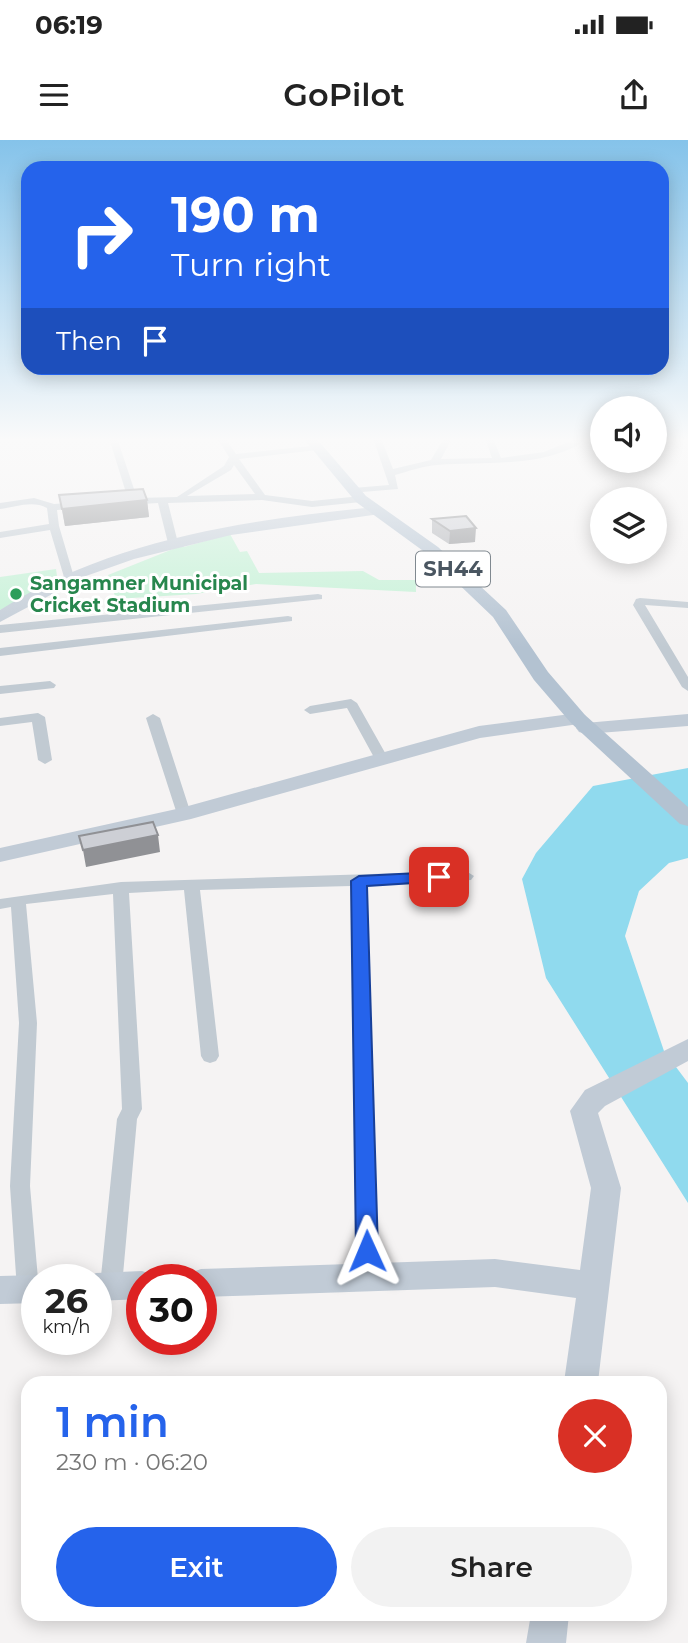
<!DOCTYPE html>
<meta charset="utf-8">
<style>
:root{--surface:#fff;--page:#f2f2f2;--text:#222;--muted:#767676;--accent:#2563eb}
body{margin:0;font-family:Montserrat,sans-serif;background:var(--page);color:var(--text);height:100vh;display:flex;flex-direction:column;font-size:26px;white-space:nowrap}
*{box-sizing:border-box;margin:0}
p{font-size:23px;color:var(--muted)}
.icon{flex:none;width:38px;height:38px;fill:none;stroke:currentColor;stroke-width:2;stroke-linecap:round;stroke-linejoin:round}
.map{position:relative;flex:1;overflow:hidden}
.side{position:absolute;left:21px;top:1236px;width:646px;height:245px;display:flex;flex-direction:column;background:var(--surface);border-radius:21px;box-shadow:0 4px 18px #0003}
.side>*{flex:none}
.top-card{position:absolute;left:21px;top:21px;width:648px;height:214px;border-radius:21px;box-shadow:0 4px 18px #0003;background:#2563eb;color:#fff;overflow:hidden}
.fabs{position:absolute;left:590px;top:256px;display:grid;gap:14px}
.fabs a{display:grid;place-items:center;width:77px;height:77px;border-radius:50%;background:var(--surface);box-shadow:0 4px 18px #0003;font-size:35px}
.speed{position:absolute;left:21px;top:1124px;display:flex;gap:14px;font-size:35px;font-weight:700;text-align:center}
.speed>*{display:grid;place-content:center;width:91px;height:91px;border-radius:50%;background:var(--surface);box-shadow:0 4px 18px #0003;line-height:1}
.speed small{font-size:18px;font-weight:400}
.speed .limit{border:10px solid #d22;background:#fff;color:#111}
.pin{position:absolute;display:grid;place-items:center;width:60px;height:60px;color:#fff;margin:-30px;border-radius:14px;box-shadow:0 4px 10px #0006}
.me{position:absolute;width:77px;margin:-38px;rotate:359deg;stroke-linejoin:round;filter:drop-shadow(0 0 5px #0008)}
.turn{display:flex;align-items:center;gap:24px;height:147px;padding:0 35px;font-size:32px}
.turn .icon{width:91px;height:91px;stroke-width:2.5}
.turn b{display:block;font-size:49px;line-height:60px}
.then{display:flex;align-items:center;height:66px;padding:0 35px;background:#0003;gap:14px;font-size:26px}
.round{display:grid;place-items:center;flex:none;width:74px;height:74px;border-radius:37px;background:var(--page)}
.headline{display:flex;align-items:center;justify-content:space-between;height:119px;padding:0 35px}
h1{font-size:42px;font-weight:600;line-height:52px;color:var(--accent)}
.button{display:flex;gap:14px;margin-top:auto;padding:14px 35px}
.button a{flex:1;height:80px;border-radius:42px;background:var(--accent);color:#fff;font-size:28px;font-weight:600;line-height:80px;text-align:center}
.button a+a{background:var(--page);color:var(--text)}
.status{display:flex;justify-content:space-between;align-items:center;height:49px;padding:0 35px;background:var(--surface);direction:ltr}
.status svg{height:19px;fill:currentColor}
header{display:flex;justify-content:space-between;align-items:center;height:91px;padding:0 35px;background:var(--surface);font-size:32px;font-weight:600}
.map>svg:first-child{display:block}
</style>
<div class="status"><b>06:19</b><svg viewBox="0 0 49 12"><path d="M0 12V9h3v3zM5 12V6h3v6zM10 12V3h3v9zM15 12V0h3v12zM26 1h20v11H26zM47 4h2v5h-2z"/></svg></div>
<header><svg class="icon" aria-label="menu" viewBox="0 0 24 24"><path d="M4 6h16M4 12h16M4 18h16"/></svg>GoPilot<svg class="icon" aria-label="share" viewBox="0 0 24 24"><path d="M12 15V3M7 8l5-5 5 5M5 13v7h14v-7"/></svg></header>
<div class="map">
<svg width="688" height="1503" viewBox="0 0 688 1503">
<rect width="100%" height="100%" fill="#f5f3f3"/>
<path fill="#c3f1d5" d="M 230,394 L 240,412 L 247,411 L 259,433 L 363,431 L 379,440 L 416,440 L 416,452 L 256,444 L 196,454 L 116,459 L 108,435 L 183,405 L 184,407 Z
M 56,429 L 58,443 L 0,470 L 0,437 Z"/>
<path fill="#90daee" d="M 688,628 L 688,718 L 669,723 L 639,751 L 625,796 L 664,911 L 688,943 L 688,1063 L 546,838 L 522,739 L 536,713 L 593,646 Z"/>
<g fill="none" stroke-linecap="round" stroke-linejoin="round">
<path fill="#c1cad2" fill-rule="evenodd" d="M 109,298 L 117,298 L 137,358 L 177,357 L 224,326 L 229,317 L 217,298 L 225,298 L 236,314 L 320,305 L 320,309 L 317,310 L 239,319 L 265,355 L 312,361 L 361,356 L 366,359 L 361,362 L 312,367 L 262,360 L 168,363 L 178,403 L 173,406 L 168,403 L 158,363 L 125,365 L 120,362 L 128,359 ZM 234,325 L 255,354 L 187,356 L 231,330 Z
M 373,298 L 381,298 L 393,329 L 431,320 L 444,298 L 452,298 L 441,319 L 492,318 L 485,298 L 493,298 L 501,318 L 544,312 L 578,298 L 589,298 C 546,329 487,321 437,325 C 423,326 409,331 395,335 L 398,349 L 350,353 L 350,349 L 353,348 L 389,345 Z
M 34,358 L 54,364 L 82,362 L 87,365 L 82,368 L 57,370 L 59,386 L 74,437 L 73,439 L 64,437 L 50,390 L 0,398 L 0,392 L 49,384 L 47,368 C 33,360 15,367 0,369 L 0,363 Z
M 318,454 L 322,455 L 322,459 L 0,493 L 0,485 Z
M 640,458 L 688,462 L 688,468 L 645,465 L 688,537 L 688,551 L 682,547 L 633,465 L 636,459 Z
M 288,476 L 292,477 L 292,481 L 0,516 L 0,508 Z
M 50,541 L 56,545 L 54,548 L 0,554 L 0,546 Z
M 351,559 L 357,563 L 388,618 L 386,621 L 376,621 L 347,568 L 310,574 L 304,570 L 310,566 Z
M 38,573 L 45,577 L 52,620 L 45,624 L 38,620 L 32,582 L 0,586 L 0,578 Z
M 153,574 L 160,578 L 191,674 L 189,677 L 184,678 L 177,674 L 146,578 Z
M 466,731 L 474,736 L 471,740 L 367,746 L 378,1137 L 375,1144 L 367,1147 L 359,1144 L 356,1137 L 351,746 L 200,750 L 219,916 L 216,921 L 210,923 L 204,921 L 201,916 L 184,750 L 129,753 L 142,969 L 137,979 L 122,1146 L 119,1153 L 111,1156 L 103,1153 L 100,1146 L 117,979 L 122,969 L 113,754 L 26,764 L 37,883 L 30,1046 L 38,1139 L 36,1157 L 28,1160 L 20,1157 L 17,1150 L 10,1046 L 19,883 L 11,767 L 0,769 L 0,759 L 121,742 Z"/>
<path fill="#c1cbd6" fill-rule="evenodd" d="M 375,367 L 380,368 L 380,374 L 231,395 L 134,419 L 86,436 L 0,482 L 0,470 C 111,399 246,380 375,367 Z
M 578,573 L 585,575 L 587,579 L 585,583 L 688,574 L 688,586 L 586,594 L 579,592 L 576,588 L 579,584 L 480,598 L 191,679 L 0,722 L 0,708 L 181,668 L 479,586 Z
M 688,899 L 688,921 L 605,966 L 598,973 L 621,1048 L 598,1242 L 564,1242 L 576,1158 L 495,1147 L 201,1157 L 201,1139 L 187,1139 L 190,1133 L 201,1129 L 495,1119 L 580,1130 L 591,1048 L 570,971 L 585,950 Z
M 142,1131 L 153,1135 L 155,1139 L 142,1139 L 142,1159 L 96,1161 L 96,1139 L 84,1139 L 96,1133 Z
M 37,1135 L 48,1139 L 37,1139 L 37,1163 L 0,1164 L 0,1136 Z
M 531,1474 L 569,1474 L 566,1503 L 526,1503 Z"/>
<path fill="#b3c2d1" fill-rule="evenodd" d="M 303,298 L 316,298 L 366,356 L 438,407 L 506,470 L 548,532 L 585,575 L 688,667 L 688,686 L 680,684 L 571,583 L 534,540 L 493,477 L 426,413 L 356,362 Z"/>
</g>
<path fill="#b0b2b7" d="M 59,355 L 147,360 L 149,377 L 65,386 Z
M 432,379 L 475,402 L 449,404 L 432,393 Z"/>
<path fill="#909195" d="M 147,360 L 149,377 L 65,386 L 62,369 Z
M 476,388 L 475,402 L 449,404 L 450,391 Z
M 158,695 L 160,712 L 86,727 L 83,710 Z"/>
<path fill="#cdcfd5" stroke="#909195" stroke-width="2" d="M 143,349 L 147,360 L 62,369 L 59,355 Z
M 466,376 L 476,388 L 450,391 L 432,379 Z
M 153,682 L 158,695 L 83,710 L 79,696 Z"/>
<linearGradient id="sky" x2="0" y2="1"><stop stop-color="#85c3ea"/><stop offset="0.59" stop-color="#fafafa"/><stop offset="1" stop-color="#fafafa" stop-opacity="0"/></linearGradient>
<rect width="688" height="508" fill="url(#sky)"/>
<path fill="#2563eb" stroke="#184099" stroke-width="2" d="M 439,732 L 445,734 L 445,741 L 367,746 L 378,1111 L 374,1118 L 367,1120 L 359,1118 L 356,1111 L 351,741 L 359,736 Z"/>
<circle fill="#2e9e5b" stroke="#fff" stroke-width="2.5" cx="16" cy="454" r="7"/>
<g text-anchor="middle" stroke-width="6" stroke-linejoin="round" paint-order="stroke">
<g font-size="19" font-weight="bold" fill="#27864d" stroke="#fff" text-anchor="start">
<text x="30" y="450">Sangamner Municipal<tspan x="30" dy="22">Cricket Stadium</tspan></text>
</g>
<rect fill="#fff" stroke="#808990" stroke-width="2" x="416" y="411.5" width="74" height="35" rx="5"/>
<g font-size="21" font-weight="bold" fill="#4a5661">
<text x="453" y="436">SH44</text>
</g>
</g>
</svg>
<div class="fabs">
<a><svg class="icon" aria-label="sound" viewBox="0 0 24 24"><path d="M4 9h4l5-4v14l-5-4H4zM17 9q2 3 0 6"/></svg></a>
<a><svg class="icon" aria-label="layers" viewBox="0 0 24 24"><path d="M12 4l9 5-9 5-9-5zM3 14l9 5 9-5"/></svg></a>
</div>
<div class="speed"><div>26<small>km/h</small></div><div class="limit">30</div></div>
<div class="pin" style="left:439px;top:737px;background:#d93025"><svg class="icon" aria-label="arrive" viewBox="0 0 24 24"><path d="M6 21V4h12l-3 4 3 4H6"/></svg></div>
<svg class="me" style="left:367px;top:1111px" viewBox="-20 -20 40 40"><path d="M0-17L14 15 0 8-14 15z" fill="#2563eb" stroke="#fff" stroke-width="4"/></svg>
<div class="top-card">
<div class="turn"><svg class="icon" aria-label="right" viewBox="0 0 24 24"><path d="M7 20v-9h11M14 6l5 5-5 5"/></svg><div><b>190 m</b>Turn right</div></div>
<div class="then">Then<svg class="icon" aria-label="arrive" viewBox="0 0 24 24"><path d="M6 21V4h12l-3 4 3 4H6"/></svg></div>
</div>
<section class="side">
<div class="headline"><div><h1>1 min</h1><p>230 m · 06:20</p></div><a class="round" style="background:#d93025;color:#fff"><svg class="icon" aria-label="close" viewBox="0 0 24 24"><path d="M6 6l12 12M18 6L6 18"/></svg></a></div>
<div class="button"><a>Exit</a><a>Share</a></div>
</section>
</div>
